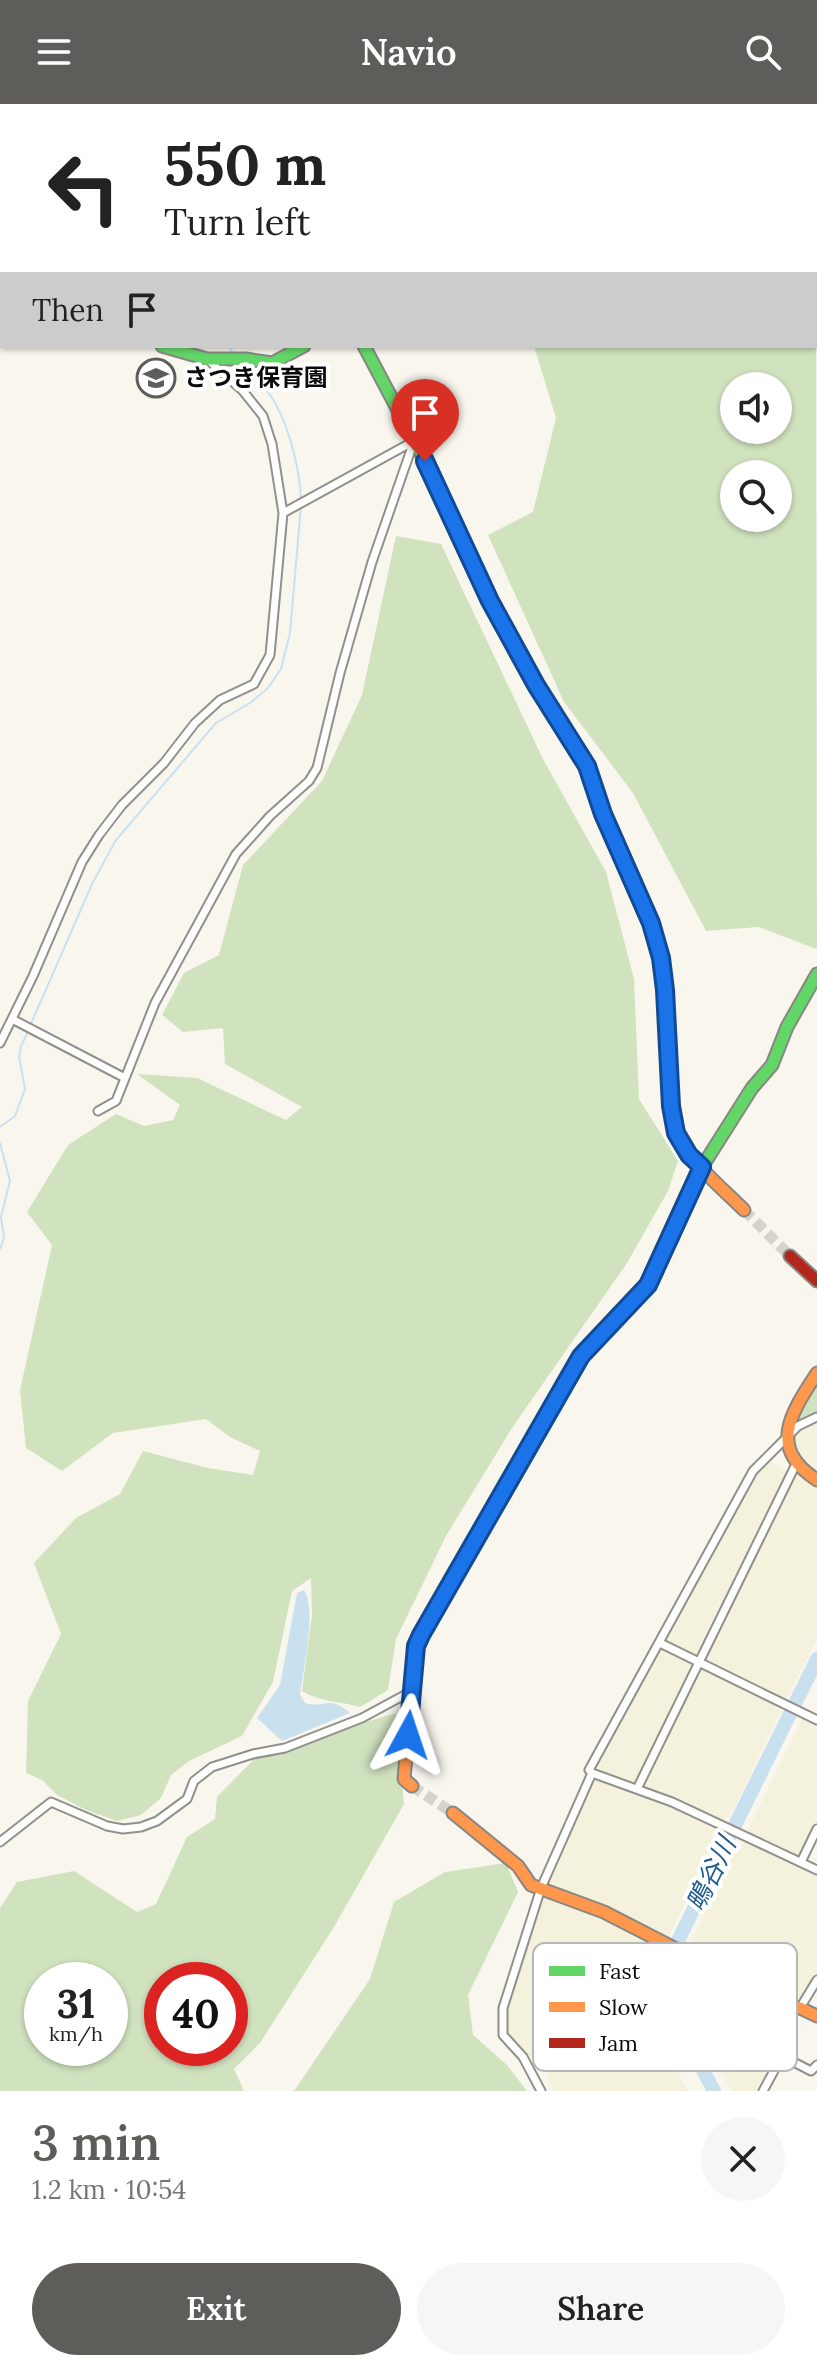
<!DOCTYPE html>
<meta charset="utf-8">
<style>
:root{--surface:#fff;--page:#f6f6f6;--text:#222;--muted:#767676;--accent:#5e5d5a}
body{margin:0;font-family:Lora,"Noto Sans JP",serif;background:var(--page);color:var(--text);height:100vh;display:flex;flex-direction:column;font-size:30px;white-space:nowrap}
*{box-sizing:border-box;margin:0}
p{font-size:26px;color:var(--muted)}
.icon{flex:none;width:44px;height:44px;fill:none;stroke:currentColor;stroke-width:2;stroke-linecap:round;stroke-linejoin:round}
.map{position:relative;height:1987px;overflow:hidden}
.sheet{display:flex;flex-direction:column;background:var(--surface);flex:1}
.sheet>*{flex:none}
.guide{position:absolute;left:0px;top:0px;width:818px;height:244px;box-shadow:0 2px 6px #0004;background:#fff;color:var(--text);overflow:hidden}
.controls{position:absolute;left:720px;top:268px;display:grid;gap:16px}
.controls a{display:grid;place-items:center;width:72px;height:72px;border-radius:50%;background:var(--surface);box-shadow:0 2px 6px #0004;font-size:40px}
.speed{position:absolute;left:24px;top:1858px;display:flex;gap:16px;font-size:40px;font-weight:700;text-align:center}
.speed>*{display:grid;place-content:center;width:104px;height:104px;border-radius:50%;background:var(--surface);box-shadow:0 2px 6px #0004;line-height:1}
.speed small{font-size:20px;font-weight:400}
.speed .limit{border:12px solid #d22;background:#fff;color:#111}
.pin{position:absolute;display:grid;place-items:center;width:68px;height:68px;color:#fff;margin:-82px -34px;border-radius:50% 50% 50% 0;rotate:-45deg;box-shadow:0 0 8px #0007}
.pin .icon{rotate:45deg}
.me{position:absolute;width:88px;margin:-44px;rotate:5deg;stroke-linejoin:round;filter:drop-shadow(0 0 6px #0008)}
.turn{display:flex;align-items:center;gap:28px;height:168px;padding:0 32px;font-size:36px}
.turn .icon{width:104px;height:104px;stroke-width:2.5}
.turn b{display:block;font-size:56px;line-height:68px}
.then{display:flex;align-items:center;height:76px;padding:0 32px;background:#0003;gap:16px;font-size:30px}
.round{display:grid;place-items:center;flex:none;width:84px;height:84px;border-radius:42px;background:var(--page)}
.summary{display:flex;align-items:center;justify-content:space-between;height:136px;padding:0 32px}
h1{font-size:48px;font-weight:600;line-height:60px;color:var(--accent)}
.primary-button{display:flex;gap:16px;margin-top:auto;padding:16px 32px}
.primary-button a{flex:1;height:92px;border-radius:48px;background:var(--accent);color:#fff;font-size:32px;font-weight:600;line-height:92px;text-align:center}
.primary-button a+a{background:var(--page);color:var(--text)}
header{display:flex;justify-content:space-between;align-items:center;height:104px;padding:0 32px;background:var(--accent);color:#fff;font-size:36px;font-weight:600}
.map>svg:first-child{display:block}
</style>
<header><svg class="icon" aria-label="menu" viewBox="0 0 24 24"><path d="M4 6h16M4 12h16M4 18h16"/></svg>Navio<svg class="icon" aria-label="search" viewBox="0 0 24 24"><circle cx="10" cy="10" r="6"/><path d="M15 15l6 6"/></svg></header>
<div class="map">
<svg width="817" height="1987" viewBox="0 0 817 1987">
<rect width="100%" height="100%" fill="#f9f6ee"/>
<path fill="#f4f1dc" d="M 817,1316 L 817,1369 L 800,1354 L 794,1330 L 801,1323 Z
M 770,1358 L 790,1368 L 698,1554 L 664,1537 L 756,1368 Z
M 795,1372 L 817,1382 L 817,1535 L 786,1596 L 783,1597 L 704,1557 Z
M 661,1543 L 695,1560 L 633,1682 L 593,1665 Z
M 703,1563 L 782,1604 L 733,1706 L 723,1718 L 674,1695 L 642,1685 L 641,1682 L 701,1564 Z
M 804,1614 L 817,1619 L 817,1720 L 801,1752 L 797,1754 L 747,1728 L 802,1615 Z
M 596,1674 L 672,1700 L 722,1723 L 666,1838 L 548,1784 L 547,1780 L 555,1759 Z
M 747,1734 L 817,1769 L 817,1872 L 799,1899 L 795,1901 L 687,1847 L 723,1771 L 734,1749 L 737,1750 Z
M 543,1790 L 591,1805 L 657,1841 L 641,1880 L 644,1911 L 541,1965 L 510,1933 L 506,1926 L 507,1910 L 518,1861 Z
M 684,1855 L 785,1905 L 783,1927 L 770,1951 L 775,1958 L 761,1987 L 731,1987 L 686,1907 L 680,1889 Z
M 649,1914 L 688,1987 L 554,1987 L 546,1969 Z"/>
<path fill="#d1e2bf" fill-rule="evenodd" d="M 590,0 L 817,0 L 817,35 L 816,2 Z
M 816,155 L 817,843 L 816,845 L 759,823 L 706,827 L 633,689 L 564,598 L 488,431 L 533,408 L 556,314 L 534,242 L 816,242 ZM 778,282 L 778,326 L 734,326 L 734,282 ZM 734,370 L 778,370 L 778,414 L 734,414 Z
M 396,432 L 441,440 L 543,655 L 606,768 L 634,875 L 639,995 L 678,1057 L 668,1087 L 627,1159 L 512,1324 L 446,1432 L 396,1535 L 388,1586 L 360,1603 C 340,1597 319,1598 302,1587 L 312,1511 L 311,1474 L 292,1487 L 273,1578 L 242,1632 L 189,1657 L 171,1671 L 161,1694 L 141,1711 L 117,1717 L 86,1706 L 57,1691 L 42,1676 L 26,1669 L 28,1597 L 61,1530 L 34,1459 L 76,1414 L 120,1390 L 143,1347 L 208,1364 L 253,1371 L 260,1347 L 230,1333 L 206,1315 L 113,1329 L 62,1367 L 26,1344 L 20,1286 L 52,1141 L 27,1108 L 68,1041 L 116,1010 L 144,1022 L 173,1016 L 180,1001 L 137,970 L 197,974 L 286,1016 L 302,1003 L 225,960 L 223,924 L 183,928 L 162,911 L 184,869 L 219,851 L 243,761 L 322,677 L 362,591 Z
M 817,1281 L 817,1310 L 801,1317 L 798,1314 Z
M 396,1609 L 404,1700 L 334,1823 L 260,1939 L 234,1965 L 244,1987 L 0,1987 L 0,1804 L 17,1778 L 74,1767 L 137,1808 L 156,1800 L 187,1733 L 215,1715 L 217,1693 L 259,1650 ZM 42,1876 L 110,1876 L 110,1944 L 42,1944 ZM 162,1876 L 230,1876 L 230,1944 L 162,1944 Z
M 506,1759 L 518,1788 L 468,1891 L 473,1931 L 507,1961 L 527,1987 L 294,1987 L 370,1875 L 394,1798 L 445,1768 Z"/>
<path fill="#c9e1ef" d="M 304,1486 C 317,1506 303,1566 300,1591 L 305,1599 C 326,1605 328,1590 350,1609 L 282,1637 L 257,1614 L 280,1581 L 297,1489 Z"/>
<g fill="none" stroke-linecap="round" stroke-linejoin="round">
<path stroke="#c9e1ef" stroke-width="2" d="M 228,242 L 235,251
M 241,259 C 249,269 259,277 267,287 C 287,312 300,364 301,396
M 30,922 L 93,778 L 116,736 L 216,619 L 250,599 L 268,584 L 281,565 L 290,529 L 301,402
M 0,1023 L 15,1012 L 25,985 L 19,953 L 21,942 L 28,928
M 0,1039 L 10,1077 L 1,1113 L 4,1134 L 0,1145"/>
<path stroke="#c9e1ef" stroke-width="14" d="M 420,0 L 420,2
M 816,102 L 817,102
M 714,1987 L 664,1892 L 668,1857 L 817,1555"/>
<path stroke="#d5d3cc" stroke-width="11" stroke-dasharray="11 5.5" stroke-linecap="butt" d="M 744,1106 L 790,1152
M 412,1682 L 453,1709"/>
<g stroke="#92908d" stroke-width="11">
<path id="street" d="M 430,0 L 430,2
M 283,409 L 414,337
M 12,915 L 125,974
M 0,939 L 33,872 L 82,758 L 99,731 L 122,701 L 164,659 L 195,619 L 220,596 L 254,580 L 270,551 L 283,409 L 272,340 L 263,312 L 243,287 L 208,256
M 98,1007 L 116,997 L 155,899 L 236,750 L 270,712 L 309,677 L 317,664 L 340,569 L 372,458 L 414,337
M 660,1539 L 817,1616
M 592,1669 L 672,1698 L 817,1766
M 637,1685 L 796,1360
M 0,1738 L 51,1698 L 107,1722 L 123,1725 L 141,1723 L 157,1717 L 187,1695 L 194,1677 L 212,1663 L 253,1650 L 285,1644 L 362,1614 L 412,1587
M 801,1758 L 817,1725
M 800,1904 L 817,1876
M 541,1987 L 523,1953 L 503,1931 L 503,1904 L 541,1784 L 592,1669 L 589,1666 L 753,1367 L 798,1322 L 817,1313
M 763,1987 L 782,1952 L 811,1967 L 817,1961"/>
</g>
<g stroke="#888783" stroke-width="15">
<path id="fast" d="M 162,242 L 207,255 L 246,255 L 272,259 L 304,242
M 364,242 L 425,357 L 490,497 L 554,609
M 685,1099 L 702,1063 L 752,984 L 772,961 L 787,923 L 817,870"/>
</g>
<g stroke="#888783" stroke-width="15">
<path id="slow" d="M 816,131 L 817,132
M 0,196 L 2,197
M 672,1007 C 680,1052 713,1075 744,1106
M 817,1269 C 791,1309 767,1344 817,1376
M 412,1682 L 404,1675 L 416,1542 L 544,1317
M 453,1709 L 518,1762 L 531,1781 L 604,1808 L 787,1902 L 800,1904 L 817,1912"/>
</g>
<g stroke="#888783" stroke-width="15">
<path id="jam" d="M 554,609 L 587,662 L 603,710 L 651,819 L 661,854 L 665,886 L 672,1007
M 790,1152 L 817,1177
M 544,1317 L 581,1252 L 648,1181 L 685,1099"/>
</g>
<use href="#street" stroke="#fefefc" stroke-width="7"/>
<use href="#fast" stroke="#63d668" stroke-width="11"/>
<use href="#slow" stroke="#ff974d" stroke-width="11"/>
<use href="#jam" stroke="#b3261e" stroke-width="11"/>
</g>
<g fill="none" stroke-linecap="round" stroke-linejoin="round">
<g stroke="#114b97" stroke-width="20">
<path id="route" d="M 408,1631 L 416,1542 L 421,1531 L 581,1252 L 648,1181 L 702,1063 L 689,1051 L 676,1029 L 671,1002 L 665,886 L 661,854 L 651,819 L 603,710 L 587,662 L 536,581 L 490,497 L 425,357"/>
</g>
<use href="#route" stroke="#1a73e8" stroke-width="14"/>
</g>
<defs>
<g id="school-ring" transform="scale(2)"><circle r="9.5" fill="#fff" stroke="#5e5d5a" stroke-width="1.5"/><path d="M0-5L7-2L0 1L-7-2ZM-4 1L0 2.5L4 1V4Q0 6-4 4Z" fill="#5e5d5a"/></g>
</defs>
<g fill-rule="evenodd">
<use href="#school-ring" x="156" y="274"/>
</g>
<g text-anchor="middle" stroke-width="8" stroke-linejoin="round" paint-order="stroke">
<g font-size="24" font-weight="bold" fill="#0a0a0a" stroke="#fff" text-anchor="start">
<text x="184" y="282">さつき保育園</text>
</g>
<g font-size="26" font-style="italic" fill="#225d8e" stroke="#fff">
<text transform="translate(711 1770) rotate(-64)" y="9">鴫谷川</text>
</g>
</g>
<rect x="533" y="1839" width="264" height="128" rx="12" fill="#fff" stroke="#b6b6b6" stroke-width="2"/>
<rect x="549" y="1862" width="36" height="10" fill="#63d668"/>
<rect x="549" y="1898" width="36" height="10" fill="#ff974d"/>
<rect x="549" y="1934" width="36" height="10" fill="#b3261e"/>
<g font-size="22" fill="#0a0a0a">
<text x="599" y="1875">Fast</text>
<text x="599" y="1911">Slow</text>
<text x="599" y="1947">Jam</text>
</g>
</svg>
<div class="controls">
<a><svg class="icon" aria-label="sound" viewBox="0 0 24 24"><path d="M4 9h4l5-4v14l-5-4H4zM17 9q2 3 0 6"/></svg></a>
<a><svg class="icon" aria-label="search" viewBox="0 0 24 24"><circle cx="10" cy="10" r="6"/><path d="M15 15l6 6"/></svg></a>
</div>
<div class="speed"><div>31<small>km/h</small></div><div class="limit">40</div></div>
<div class="pin" style="left:425px;top:357px;background:#d93025"><svg class="icon" aria-label="arrive" viewBox="0 0 24 24"><path d="M6 21V4h12l-3 4 3 4H6"/></svg></div>
<svg class="me" style="left:408px;top:1631px" viewBox="-20 -20 40 40"><path d="M0-17L14 15 0 8-14 15z" fill="#1a73e8" stroke="#fff" stroke-width="4"/></svg>
<div class="guide">
<div class="turn"><svg class="icon" aria-label="left" viewBox="0 0 24 24"><path d="M17 20v-9H6M10 6l-5 5 5 5"/></svg><div><b>550 m</b>Turn left</div></div>
<div class="then">Then<svg class="icon" aria-label="arrive" viewBox="0 0 24 24"><path d="M6 21V4h12l-3 4 3 4H6"/></svg></div>
</div>
</div>
<section class="sheet">
<div class="summary"><div><h1>3 min</h1><p>1.2 km · 10:54</p></div><a class="round"><svg class="icon" aria-label="close" viewBox="0 0 24 24"><path d="M6 6l12 12M18 6L6 18"/></svg></a></div>
<div class="primary-button"><a>Exit</a><a>Share</a></div>
</section>
